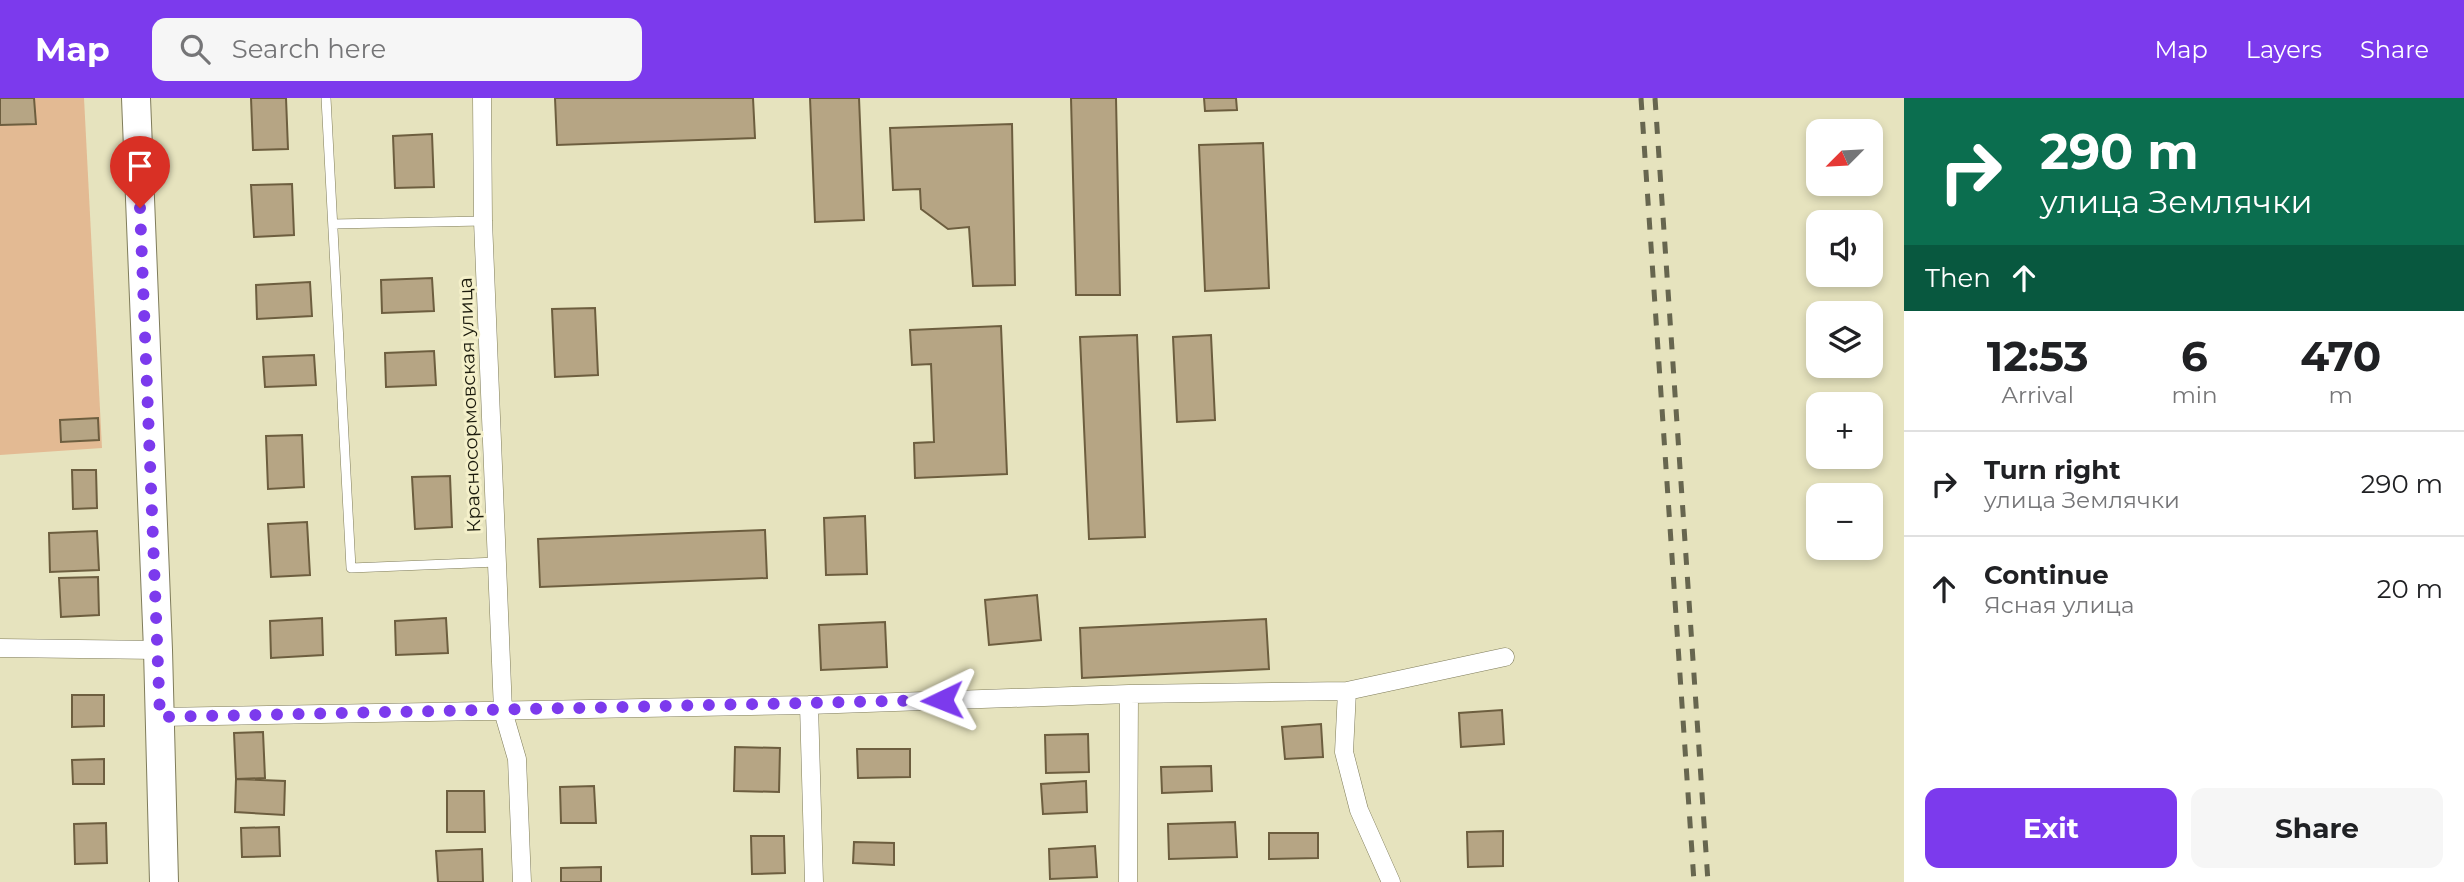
<!DOCTYPE html>
<meta charset="utf-8">
<style>
:root{--surface:#fff;--page:#f6f6f6;--text:#202124;--muted:#757577;--line:#e0e0e0;--accent:#7c3aed}
body{margin:0;font-family:Montserrat,sans-serif;background:var(--page);color:var(--text);height:100vh;display:flex;flex-direction:column;font-size:26px;white-space:nowrap}
*{box-sizing:border-box;margin:0}
p{font-size:23px;color:var(--muted)}
.icon{flex:none;width:38px;height:38px;fill:none;stroke:currentColor;stroke-width:2;stroke-linecap:round;stroke-linejoin:round}
.map{position:relative;flex:1;overflow:hidden}
.side{display:flex;flex-direction:column;background:var(--surface);width:560px}
.side>*{flex:none}
.hud{background:#0b6e4f;color:#fff;overflow:hidden}
.needle{width:46px;rotate:246deg}
.fabs{position:absolute;left:1806px;top:21px;display:grid;gap:14px}
.fabs a{display:grid;place-items:center;width:77px;height:77px;border-radius:14px;background:var(--surface);box-shadow:0 4px 10px #0003;font-size:35px}
.pin{position:absolute;display:grid;place-items:center;width:60px;height:60px;color:#fff;margin:-72px -30px;border-radius:50% 50% 50% 0;rotate:-45deg;box-shadow:0 0 7px #0007}
.pin .icon{rotate:45deg}
.me{position:absolute;width:77px;margin:-38px;rotate:268deg;stroke-linejoin:round;filter:drop-shadow(0 0 5px #0008)}
.turn{display:flex;align-items:center;gap:24px;height:147px;padding:0 21px;font-size:32px}
.turn .icon{width:91px;height:91px;stroke-width:2.5}
.turn b{display:block;font-size:49px;line-height:60px}
.then{display:flex;align-items:center;height:66px;padding:0 21px;background:#0003;gap:14px;font-size:26px}
.eta{display:flex;justify-content:space-evenly;align-items:center;height:119px;text-align:center}
.eta b{font-size:42px;font-weight:700;line-height:49px}
.cta{display:flex;gap:14px;margin-top:auto;padding:14px 21px}
.cta a{flex:1;height:80px;border-radius:14px;background:var(--accent);color:#fff;font-size:28px;font-weight:700;line-height:80px;text-align:center}
.cta a+a{background:var(--page);color:var(--text)}
ul{padding:0;list-style:none}
li{display:flex;align-items:center;gap:21px;height:105px;padding:0 21px;border-top:2px solid var(--line)}
li div{flex:1}
li b{display:block;font-size:26px}
li em{font-style:normal}
header{display:flex;align-items:center;gap:42px;box-sizing:border-box;height:98px;padding:0 35px;background:var(--accent);color:#fff}
header strong{font-size:33px}
nav{display:flex;gap:38px;margin-inline-start:auto;font-size:24px}
.search{width:490px;height:63px;background:var(--page);display:flex;align-items:center;gap:18px;box-sizing:border-box;padding:0 24px;border-radius:14px;color:var(--muted);font-size:26px}
main{display:flex;flex:1;min-height:0}
.map>svg:first-child{display:block}
</style>
<header>
<strong>Map</strong>
<div class="search"><svg class="icon" aria-label="search" viewBox="0 0 24 24"><circle cx="10" cy="10" r="6"/><path d="M15 15l6 6"/></svg>Search here</div>
<nav><a>Map</a><a>Layers</a><a>Share</a></nav>
</header>
<main>
<div class="map">
<svg width="1904" height="784" viewBox="0 0 1904 784">
<rect width="100%" height="100%" fill="#e6e3be"/>
<path fill="#e3ba93" d="M 0,0 L 84,0 L 102,350 L 0,357 Z"/>
<path fill="#b6a584" stroke="#6d5e3f" stroke-width="2" d="M 0,0 L 34,0 L 36,26 L 0,27 Z
M 251,0 L 286,0 L 288,51 L 253,52 Z
M 555,0 L 753,0 L 755,40 L 557,47 Z
M 810,0 L 859,0 L 864,122 L 815,124 Z
M 1071,0 L 1116,0 L 1120,197 L 1076,197 Z
M 1204,0 L 1236,0 L 1237,12 L 1205,13 Z
M 1012,26 L 1015,187 L 973,188 L 969,129 L 948,131 L 921,111 L 920,91 L 893,92 L 890,30 Z
M 432,36 L 434,89 L 395,90 L 393,38 Z
M 1263,45 L 1269,190 L 1205,193 L 1199,47 Z
M 292,86 L 294,137 L 254,139 L 251,87 Z
M 432,180 L 434,213 L 382,215 L 381,182 Z
M 310,184 L 312,218 L 257,221 L 256,187 Z
M 595,210 L 598,277 L 555,279 L 552,211 Z
M 1001,228 L 1007,376 L 915,380 L 914,345 L 934,344 L 931,266 L 912,267 L 910,232 Z
M 1137,237 L 1145,439 L 1089,441 L 1080,239 Z
M 1211,237 L 1215,322 L 1177,324 L 1173,239 Z
M 434,253 L 436,287 L 386,289 L 385,255 Z
M 314,257 L 316,287 L 265,289 L 263,259 Z
M 98,320 L 99,342 L 61,344 L 60,322 Z
M 302,337 L 304,389 L 268,391 L 266,338 Z
M 72,372 L 96,372 L 97,410 L 73,411 Z
M 450,378 L 452,429 L 415,431 L 412,379 Z
M 865,418 L 867,476 L 826,477 L 824,420 Z
M 307,424 L 310,477 L 271,479 L 268,426 Z
M 765,432 L 767,480 L 540,489 L 538,441 Z
M 97,433 L 99,472 L 50,474 L 49,435 Z
M 98,479 L 99,517 L 61,519 L 59,480 Z
M 1037,497 L 1041,542 L 989,547 L 985,502 Z
M 322,520 L 323,557 L 271,560 L 270,523 Z
M 446,520 L 448,555 L 396,557 L 395,523 Z
M 1266,521 L 1269,571 L 1082,580 L 1080,530 Z
M 885,524 L 887,569 L 821,572 L 819,527 Z
M 72,597 L 104,597 L 104,628 L 72,629 Z
M 1502,612 L 1504,646 L 1461,649 L 1459,615 Z
M 1321,626 L 1323,659 L 1285,661 L 1282,629 Z
M 263,634 L 265,680 L 236,681 L 234,635 Z
M 1088,636 L 1089,674 L 1046,675 L 1045,637 Z
M 735,649 L 780,650 L 779,694 L 734,693 Z
M 857,651 L 910,651 L 910,679 L 858,680 Z
M 104,661 L 104,686 L 73,686 L 72,662 Z
M 1211,668 L 1212,693 L 1162,695 L 1161,669 Z
M 236,681 L 285,683 L 284,717 L 235,714 Z
M 1086,683 L 1087,714 L 1043,716 L 1041,686 Z
M 594,688 L 596,725 L 561,725 L 560,689 Z
M 447,693 L 484,693 L 485,734 L 447,734 Z
M 1235,724 L 1237,759 L 1169,761 L 1168,726 Z
M 106,725 L 107,765 L 75,766 L 74,726 Z
M 279,729 L 280,758 L 242,759 L 241,730 Z
M 1503,733 L 1503,768 L 1468,769 L 1467,734 Z
M 1269,735 L 1318,735 L 1318,760 L 1269,761 Z
M 751,738 L 784,738 L 785,775 L 752,776 Z
M 854,744 L 894,745 L 894,767 L 853,765 Z
M 1095,748 L 1097,779 L 1050,781 L 1049,751 Z
M 482,751 L 483,784 L 438,784 L 436,753 Z
M 601,769 L 601,784 L 561,784 L 561,770 Z"/>
<g fill="none" stroke-linecap="round" stroke-linejoin="round">
<g stroke="#7f7c5a" stroke-width="10">
<path id="service" d="M 326,0 L 351,470 L 497,464
M 333,126 L 483,123"/>
</g>
<g stroke="#7f7c5a" stroke-width="19">
<path id="minor" d="M 482,0 L 483,123 L 503,613 L 517,661 L 522,784
M 0,550 L 158,552
M 1347,593 L 1344,654 L 1359,712 L 1391,784
M 809,607 L 814,784
M 160,619 L 809,607 L 1129,596 L 1347,593 L 1505,559
M 1128,784 L 1129,596"/>
</g>
<g stroke="#7f7c5a" stroke-width="30">
<path id="primary" d="M 136,0 L 158,552 L 164,784"/>
</g>
<use href="#service" stroke="#fff" stroke-width="9"/>
<use href="#minor" stroke="#fff" stroke-width="18"/>
<use href="#primary" stroke="#fff" stroke-width="28"/>
<path stroke="#67664f" stroke-width="5" stroke-dasharray="12 12" stroke-linecap="butt" d="M 1641,0 L 1694,784
M 1655,0 L 1708,784"/>
</g>
<g fill="none" stroke-linecap="round" stroke-linejoin="round">
<path stroke="#7c3aed" stroke-width="12" stroke-dasharray="0 21.6" d="M 140,110 L 160,619 L 942,602"/>
</g>
<g text-anchor="middle" stroke-width="6" stroke-linejoin="round" paint-order="stroke">
<g font-size="19" fill="#1c1b0d" stroke="#f4f0ca">
<text transform="translate(469 307) rotate(-92)" y="7">Красносормовская улица</text>
</g>
</g>
</svg>
<div class="fabs">
<a><svg class="needle" viewBox="-14 -14 28 28"><path d="M0-13l5 13h-10z" fill="#e53935"/><path d="M0 13l5-13h-10z" fill="#757577"/></svg></a>
<a><svg class="icon" aria-label="sound" viewBox="0 0 24 24"><path d="M4 9h4l5-4v14l-5-4H4zM17 9q2 3 0 6"/></svg></a>
<a><svg class="icon" aria-label="layers" viewBox="0 0 24 24"><path d="M12 4l9 5-9 5-9-5zM3 14l9 5 9-5"/></svg></a>
<a>+</a>
<a>−</a>
</div>
<div class="pin" style="left:140px;top:110px;background:#d93025"><svg class="icon" aria-label="arrive" viewBox="0 0 24 24"><path d="M6 21V4h12l-3 4 3 4H6"/></svg></div>
<svg class="me" style="left:942px;top:602px" viewBox="-20 -20 40 40"><path d="M0-17L14 15 0 8-14 15z" fill="#7c3aed" stroke="#fff" stroke-width="4"/></svg>
</div>
<section class="side">
<div class="hud">
<div class="turn"><svg class="icon" aria-label="right" viewBox="0 0 24 24"><path d="M7 20v-9h11M14 6l5 5-5 5"/></svg><div><b>290 m</b>улица Землячки</div></div>
<div class="then">Then<svg class="icon" aria-label="ahead" viewBox="0 0 24 24"><path d="M12 20V5M6 11l6-6 6 6"/></svg></div>
</div>
<div class="eta">
<div><b>12:53</b><p>Arrival</p></div>
<div><b>6</b><p>min</p></div>
<div><b>470</b><p>m</p></div>
</div>
<ul>
<li><svg class="icon" aria-label="right" viewBox="0 0 24 24"><path d="M7 20v-9h11M14 6l5 5-5 5"/></svg><div><b>Turn right</b><p>улица Землячки</p></div><em>290 m</em></li>
<li><svg class="icon" aria-label="ahead" viewBox="0 0 24 24"><path d="M12 20V5M6 11l6-6 6 6"/></svg><div><b>Continue</b><p>Ясная улица</p></div><em>20 m</em></li>
</ul>
<div class="cta"><a>Exit</a><a>Share</a></div>
</section>
</main>
